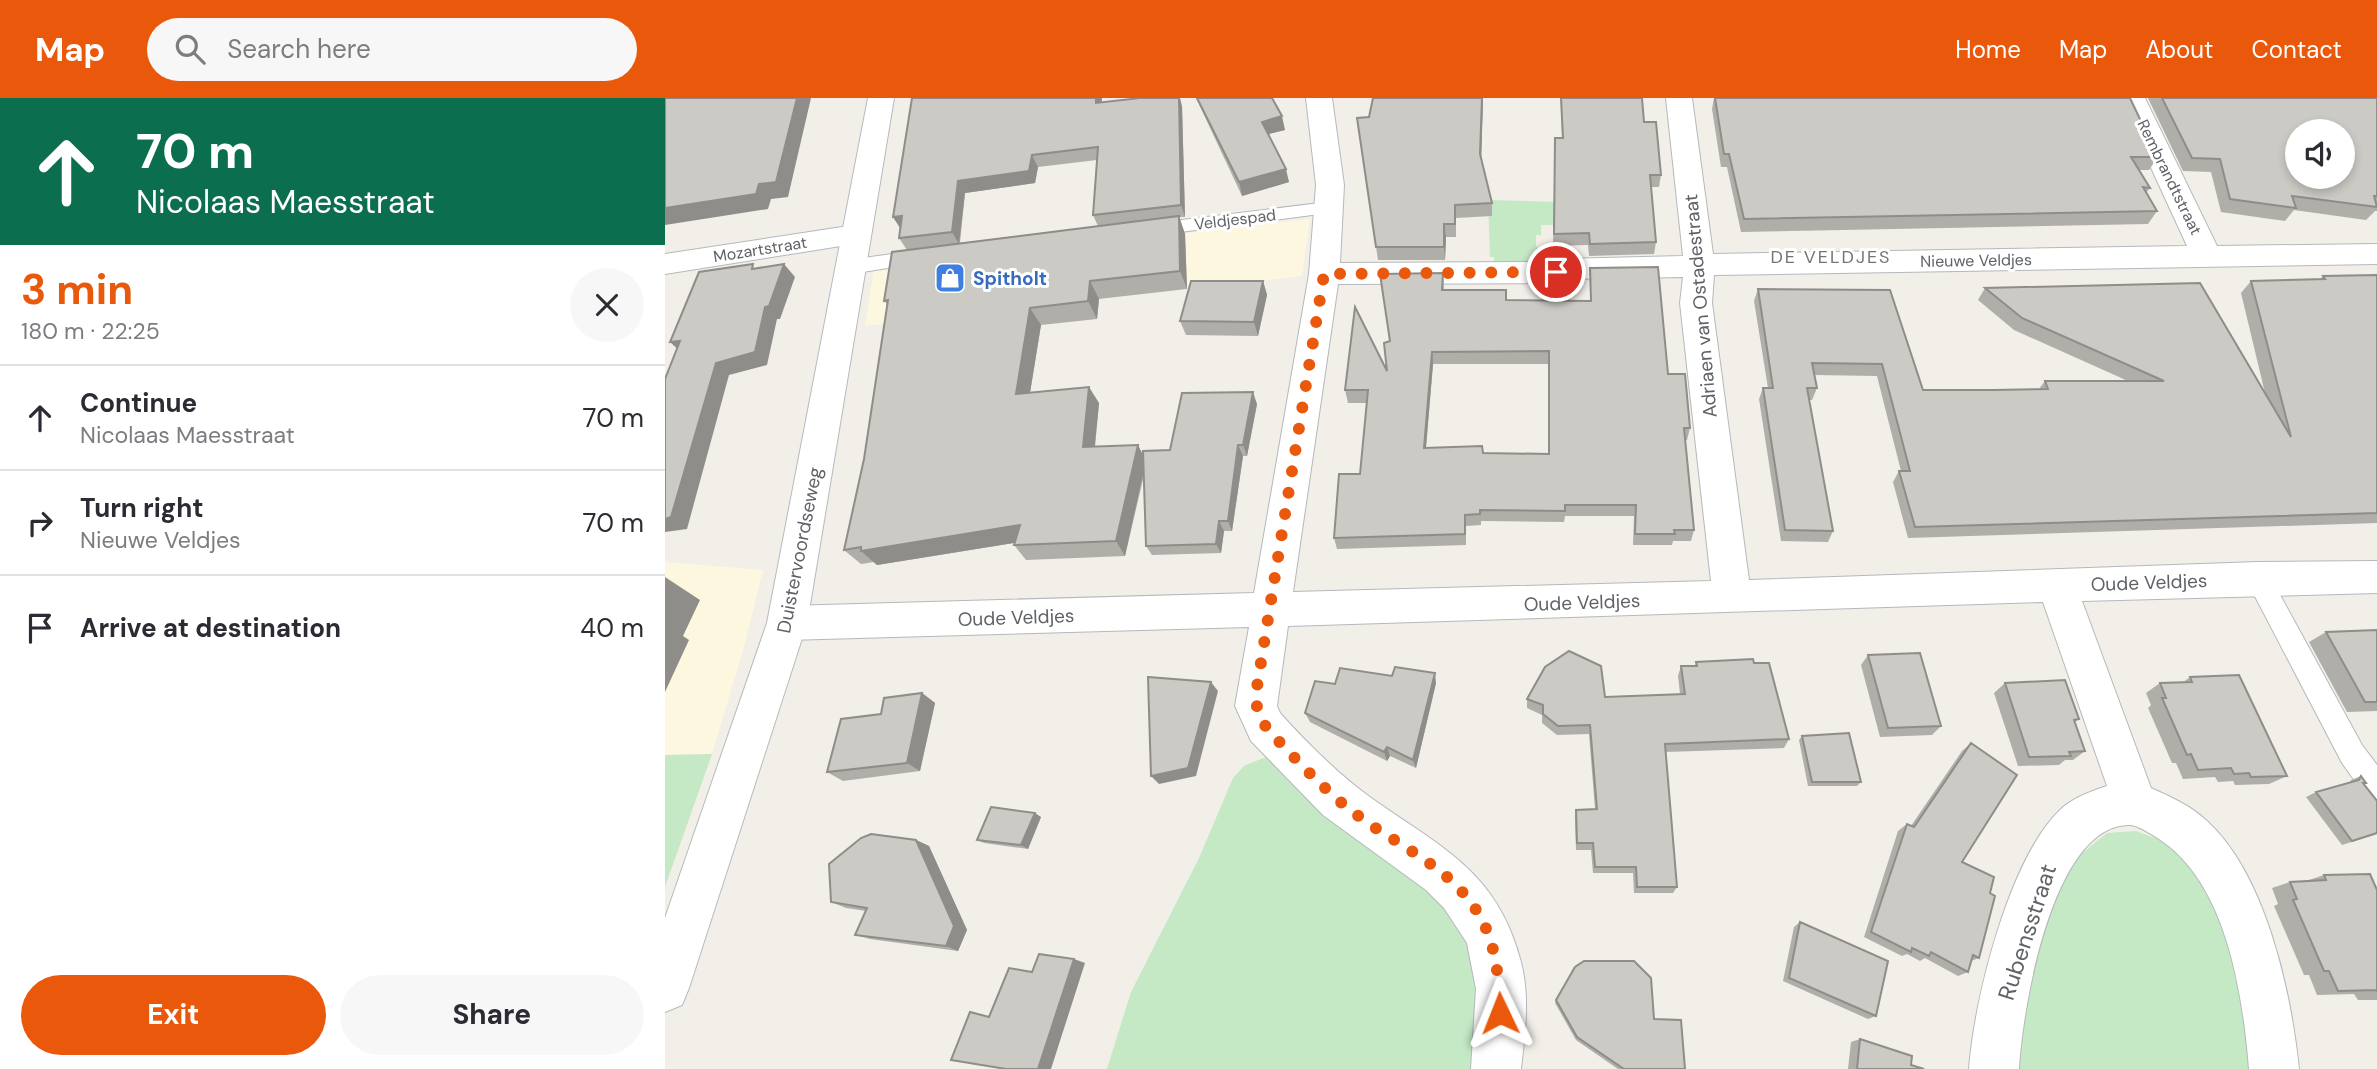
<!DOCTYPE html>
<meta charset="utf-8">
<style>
:root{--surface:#fff;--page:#f7f7f7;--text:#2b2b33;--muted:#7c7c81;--line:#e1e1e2;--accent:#ea580c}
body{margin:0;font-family:"DM Sans",sans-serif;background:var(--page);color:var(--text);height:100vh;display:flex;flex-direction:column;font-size:26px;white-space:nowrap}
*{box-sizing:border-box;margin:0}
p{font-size:23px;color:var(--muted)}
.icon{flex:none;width:38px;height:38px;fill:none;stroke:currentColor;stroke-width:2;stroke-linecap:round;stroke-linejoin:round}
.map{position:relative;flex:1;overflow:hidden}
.details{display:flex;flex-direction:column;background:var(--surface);width:665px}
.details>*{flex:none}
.guide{background:#0b6e4f;color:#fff;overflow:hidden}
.fabs{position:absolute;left:1620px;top:21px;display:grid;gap:14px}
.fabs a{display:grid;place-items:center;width:70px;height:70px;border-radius:50%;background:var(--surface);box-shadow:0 4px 10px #0003;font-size:35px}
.pin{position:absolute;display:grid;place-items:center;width:60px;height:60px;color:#fff;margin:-30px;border:4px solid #fff;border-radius:50%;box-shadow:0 2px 7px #0007}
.me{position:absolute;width:77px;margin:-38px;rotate:358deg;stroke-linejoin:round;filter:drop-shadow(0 0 5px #0008)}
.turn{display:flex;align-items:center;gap:24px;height:147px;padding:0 21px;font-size:32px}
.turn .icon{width:91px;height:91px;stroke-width:2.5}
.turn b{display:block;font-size:49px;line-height:60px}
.round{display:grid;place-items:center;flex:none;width:74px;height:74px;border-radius:37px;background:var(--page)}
.overview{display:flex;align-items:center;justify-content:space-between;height:119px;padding:0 21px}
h1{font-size:42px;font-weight:700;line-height:52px;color:var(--accent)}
.primary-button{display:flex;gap:14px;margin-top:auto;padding:14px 21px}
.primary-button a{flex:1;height:80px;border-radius:42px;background:var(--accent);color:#fff;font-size:28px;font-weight:700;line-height:80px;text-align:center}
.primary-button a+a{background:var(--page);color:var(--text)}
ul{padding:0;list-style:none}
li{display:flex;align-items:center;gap:21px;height:105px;padding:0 21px;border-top:2px solid var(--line)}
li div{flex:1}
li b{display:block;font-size:26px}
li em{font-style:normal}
header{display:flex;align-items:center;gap:42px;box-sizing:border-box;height:98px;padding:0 35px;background:var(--accent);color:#fff}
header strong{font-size:33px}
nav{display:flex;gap:38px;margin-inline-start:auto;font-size:24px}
.search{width:490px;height:63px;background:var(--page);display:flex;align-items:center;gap:18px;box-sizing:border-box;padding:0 24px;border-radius:38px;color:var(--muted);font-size:26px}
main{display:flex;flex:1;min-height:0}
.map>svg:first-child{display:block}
</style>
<header>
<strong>Map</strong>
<div class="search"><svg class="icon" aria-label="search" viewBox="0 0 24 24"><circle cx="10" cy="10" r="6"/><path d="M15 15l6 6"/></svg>Search here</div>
<nav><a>Home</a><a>Map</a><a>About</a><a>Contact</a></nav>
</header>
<main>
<section class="details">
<div class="guide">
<div class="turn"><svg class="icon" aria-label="ahead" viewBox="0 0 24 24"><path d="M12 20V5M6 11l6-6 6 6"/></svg><div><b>70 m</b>Nicolaas Maesstraat</div></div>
</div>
<div class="overview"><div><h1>3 min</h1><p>180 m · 22:25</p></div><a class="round"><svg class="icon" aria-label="close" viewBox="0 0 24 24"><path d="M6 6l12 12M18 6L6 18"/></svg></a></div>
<ul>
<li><svg class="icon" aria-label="ahead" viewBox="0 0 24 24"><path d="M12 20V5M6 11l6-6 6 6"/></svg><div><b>Continue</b><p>Nicolaas Maesstraat</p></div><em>70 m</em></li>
<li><svg class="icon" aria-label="right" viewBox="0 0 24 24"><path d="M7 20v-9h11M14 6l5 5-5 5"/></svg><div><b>Turn right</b><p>Nieuwe Veldjes</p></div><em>70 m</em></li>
<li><svg class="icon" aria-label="arrive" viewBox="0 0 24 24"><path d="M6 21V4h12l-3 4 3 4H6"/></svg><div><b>Arrive at destination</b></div><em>40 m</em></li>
</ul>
<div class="primary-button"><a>Exit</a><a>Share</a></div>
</section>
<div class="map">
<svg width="1712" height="971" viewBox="0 0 1712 971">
<rect width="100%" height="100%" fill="#f1efe8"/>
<path fill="#fef7e0" d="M 645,121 L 637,178 L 200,228 L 209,171 Z
M 0,464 L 98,472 L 79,549 L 47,656 L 0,657 Z"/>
<path fill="#c5e8c5" d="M 823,102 L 891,104 L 891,127 L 876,127 L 876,137 L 871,137 L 871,148 L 886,161 L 882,161 L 882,166 L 829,167 L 829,159 L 825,159 Z
M 47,656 L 0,789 L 0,657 Z
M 603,658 L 777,796 L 811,855 L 815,971 L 442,971 L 466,894 L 534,760 L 568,680 L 579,668 Z
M 1471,733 C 1483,738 1496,741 1507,747 C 1560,778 1580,914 1593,971 L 1349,971 L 1356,909 L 1393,787 L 1416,756 L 1442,735 Z"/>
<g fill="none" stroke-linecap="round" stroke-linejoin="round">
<g stroke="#b5b8bc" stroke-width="2">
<path id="lane" d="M 663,104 L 672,110 L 670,114 L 484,138 L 477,136 L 475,132 L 477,128 L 484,126 Z
M 256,152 L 263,154 L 266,159 L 263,164 L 184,176 L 177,174 L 174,169 L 177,164 L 184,162 Z
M 1593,470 L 1602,473 L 1697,647 L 1712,667 L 1712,703 L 1702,700 L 1677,665 L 1584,487 L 1581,480 L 1584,473 Z"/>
</g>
<g stroke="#b5b8bc" stroke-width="2">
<path id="street" d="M 641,0 L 667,0 L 679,87 L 675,165 L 885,164 L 896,161 L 1018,158 L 1001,0 L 1027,0 L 1048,156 L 1522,148 L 1454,0 L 1480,0 L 1552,148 L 1712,146 L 1712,166 L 1049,177 L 1047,205 L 1084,482 L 1593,464 L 1712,463 L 1712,495 L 1417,503 L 1486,690 C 1506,699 1526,708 1542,723 C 1601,777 1626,894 1634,971 L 1584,971 C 1578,897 1562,785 1494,741 C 1486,736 1474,728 1466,727 C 1387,724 1357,914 1354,971 L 1304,971 C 1309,902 1344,761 1395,712 C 1407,700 1426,693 1442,688 L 1378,504 L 623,528 L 612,608 L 615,615 C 642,645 673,676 705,699 C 776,750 832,772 856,864 C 865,899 860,936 856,971 L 806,971 L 811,891 L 802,845 L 779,810 L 761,792 L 658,717 L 586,643 L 570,608 L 584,529 L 122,542 L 108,537 L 102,525 L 108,513 L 122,508 L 589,495 L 644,176 L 651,87 ZM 1018,179 L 1015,205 L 1046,483 L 628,494 L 673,186 L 891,185 L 902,181 Z
M 190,127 L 201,130 L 205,137 L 201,144 L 0,176 L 0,156 Z"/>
</g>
<g stroke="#b6babf" stroke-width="2">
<path id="secondary" d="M 203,0 L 229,0 L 142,525 L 24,890 L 17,907 L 0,914 L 0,820 L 102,525 Z"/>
</g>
<use href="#lane" fill="#fff" fill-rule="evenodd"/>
<use href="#street" fill="#fff" fill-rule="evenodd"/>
<use href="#secondary" fill="#fff" fill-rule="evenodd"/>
</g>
<path fill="#afaea9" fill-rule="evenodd" d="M 531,0 L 607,0 L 620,32 L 603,36 L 624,84 L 577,98 Z
M 708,0 L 818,0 L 816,60 L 827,105 L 827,118 L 791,120 L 791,139 L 781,139 L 780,162 L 713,162 L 692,20 L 704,19 Z
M 896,0 L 977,0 L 979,24 L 996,77 L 994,89 L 986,89 L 991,144 L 989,156 L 924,158 L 923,147 L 888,148 L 890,40 L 897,40 Z
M 1049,0 L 1465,0 L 1493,59 L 1484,72 L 1474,72 L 1485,90 L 1481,95 L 1492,113 L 1483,126 L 1076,134 L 1062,69 L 1056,69 L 1047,11 Z
M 1483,0 L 1712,0 L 1712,113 L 1710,113 L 1701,122 L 1629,112 L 1620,123 L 1556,114 L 1546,74 L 1518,73 Z
M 437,5 L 517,8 L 520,119 L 514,119 L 520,136 L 522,191 L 434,201 L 432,221 L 376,227 L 365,295 L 434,305 L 430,349 L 478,357 L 505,352 L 592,306 L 582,358 L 578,358 L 567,433 L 559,433 L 556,455 L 487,457 L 481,448 L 479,377 L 460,458 L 361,462 L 349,447 L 349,445 L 212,467 L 209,464 L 196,466 L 179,452 L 199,361 L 222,206 L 219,203 L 242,152 L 234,140 L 235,130 L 228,119 ZM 432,62 L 428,117 L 433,128 L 295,145 L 300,95 L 370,85 L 373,69 Z
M 925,170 L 1003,276 L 1025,330 L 1022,342 L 1020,342 L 1029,432 L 1026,443 L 1008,443 L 1007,447 L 968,447 L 969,418 L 900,418 L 899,424 L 816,423 L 816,427 L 801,428 L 801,447 L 672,451 L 669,440 L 695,376 L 702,305 L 683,305 L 680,292 L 722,273 L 725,243 L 778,175 L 779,192 L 841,202 L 925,203 ZM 768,266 L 883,266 L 883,356 L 818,355 L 761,349 Z
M 1712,177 L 1712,425 L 1243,440 L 1228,384 L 1234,373 L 1236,373 L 1212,278 L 1149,277 L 1152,290 L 1147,302 L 1144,302 L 1168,433 L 1163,444 L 1116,443 L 1094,301 L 1098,290 L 1103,290 L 1089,203 L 1093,191 L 1225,192 L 1258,292 L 1374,291 L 1380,283 L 1463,283 L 1349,232 L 1313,202 L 1320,190 L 1600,295 L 1576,195 L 1586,183 L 1655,181 L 1658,178 Z
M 598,183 L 602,197 L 593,238 L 521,237 L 515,223 Z
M 1712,532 L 1712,613 L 1682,614 L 1644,544 L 1661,534 Z
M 1203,557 L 1276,628 L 1267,637 L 1215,639 L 1196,567 Z
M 1031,564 L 1124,641 L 1119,650 L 1000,654 L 1012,789 L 1008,795 L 969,795 L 968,775 L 928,775 L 926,752 L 911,752 L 910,719 L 911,712 L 930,711 L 924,636 L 892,637 L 877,625 L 877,617 L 862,610 L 862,601 L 1015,596 L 1013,578 L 1016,568 L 1030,568 Z
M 1525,579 L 1622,678 L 1604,686 L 1570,687 L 1568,683 L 1553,684 L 1550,679 L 1518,681 L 1511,665 L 1507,665 L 1483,610 L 1486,607 L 1481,595 L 1495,585 L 1517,585 Z
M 771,585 L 751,670 L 725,658 L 722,663 L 645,624 L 640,615 L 670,586 Z
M 1340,585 L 1414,621 L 1410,624 L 1420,653 L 1408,662 L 1400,662 L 1394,667 L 1353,668 L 1329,595 Z
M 257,595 L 270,605 L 255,673 L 178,683 L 162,674 Z
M 1137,638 L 1196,684 L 1192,688 L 1143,688 L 1134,642 Z
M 1306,645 L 1297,764 L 1325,795 L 1314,860 L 1306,863 L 1303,874 L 1293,878 L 1260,860 L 1255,863 L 1242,856 L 1237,858 L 1199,839 L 1233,733 L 1242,726 L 1246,728 L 1297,653 Z
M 1696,678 L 1701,685 L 1699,686 L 1712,703 L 1712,736 L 1677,747 L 1641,699 L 1651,694 L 1685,685 L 1686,682 Z
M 376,719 L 363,751 L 319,745 L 312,742 Z
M 251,742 L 264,748 L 302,832 L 293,853 L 205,841 L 190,837 L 201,813 L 181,810 L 166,804 Z
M 1659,777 L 1712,792 L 1712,902 L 1693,902 L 1689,896 L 1652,897 L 1644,877 L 1639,877 L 1609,808 L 1613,806 L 1607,790 L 1625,784 L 1641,783 Z
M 1135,824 L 1211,918 L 1203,921 L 1118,883 L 1129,829 Z
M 891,902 L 989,921 L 1020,971 L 953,971 L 911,942 L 890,905 Z
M 1195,941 L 1246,967 L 1259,971 L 1183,971 L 1186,944 Z"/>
<path fill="#8f8d8a" d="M 132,0 L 146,0 L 123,99 L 106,101 L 103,111 L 0,127 L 0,110 Z
M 431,0 L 437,0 L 436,17 L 431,5 Z
M 514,0 L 515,0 L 517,8 L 520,119 L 516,107 Z
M 817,0 L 818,0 L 816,69 L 815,56 Z
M 617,18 L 620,32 L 600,37 L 597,24 Z
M 367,57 L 373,69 L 370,85 L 300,95 L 294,146 L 287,134 L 293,83 Z
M 621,71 L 624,84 L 577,98 L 574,84 Z
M 237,118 L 236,131 L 228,119 Z
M 514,118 L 520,136 L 522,191 L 515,173 Z
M 779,126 L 781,139 L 780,162 L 779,149 Z
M 119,166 L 130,179 L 115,221 L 112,221 L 102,267 L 64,277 L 22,431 L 0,434 L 0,421 L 51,265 L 100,209 Z
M 425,183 L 434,201 L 432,221 L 423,203 Z
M 598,183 L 602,197 L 593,238 L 589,224 Z
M 365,210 L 376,227 L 362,313 L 351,296 Z
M 15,243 L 19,257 L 5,244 Z
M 767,254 L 768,266 L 760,361 L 759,350 Z
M 424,289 L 434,305 L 428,365 L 418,349 Z
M 588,294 L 592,306 L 582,358 L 578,347 Z
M 473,347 L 481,363 L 460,458 L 451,443 Z
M 573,347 L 578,358 L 567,433 L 563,423 Z
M 554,423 L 559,433 L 556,455 L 551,446 Z
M 355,427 L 367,442 L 212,467 L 196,453 Z
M 0,479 L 35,502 L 18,538 L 24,542 L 0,594 Z
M 770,575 L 771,585 L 751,670 L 748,662 Z
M 546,584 L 553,593 L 531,678 L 494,686 L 486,678 Z
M 257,595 L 270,605 L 255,673 L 242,665 Z
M 722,649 L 725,658 L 722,663 L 719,654 Z
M 370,715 L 376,719 L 363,751 L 356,747 Z
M 251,742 L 264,748 L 302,832 L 293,853 L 281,848 Z
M 409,861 L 420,865 L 386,971 L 373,971 Z"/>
<path fill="#cccac5" stroke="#8f8d8a" stroke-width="2" fill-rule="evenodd" d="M 0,0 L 132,0 L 111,84 L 94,86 L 91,96 L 0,110 Z
M 247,0 L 431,0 L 431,5 L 475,0 L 514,0 L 516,107 L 428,117 L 433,49 L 367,57 L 364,73 L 293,83 L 287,134 L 234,140 L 237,118 L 228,119 Z
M 532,0 L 607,0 L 617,18 L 597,24 L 621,71 L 574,84 Z
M 708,0 L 817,0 L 815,56 L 827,105 L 790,107 L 790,126 L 779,126 L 779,149 L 711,149 L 692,20 L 704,19 Z
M 896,0 L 977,0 L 979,24 L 991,24 L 996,77 L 985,77 L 991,144 L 925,146 L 924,135 L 889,136 L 890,40 L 898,40 Z
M 1050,0 L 1465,0 L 1493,59 L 1466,59 L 1485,90 L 1478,89 L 1492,113 L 1079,121 L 1064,56 L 1059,56 Z
M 1497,0 L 1712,0 L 1712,98 L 1709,98 L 1712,109 L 1627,98 L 1631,110 L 1565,101 L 1555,61 L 1527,60 ZM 1633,33 L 1678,33 L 1678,79 L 1633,79 Z
M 514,118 L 515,173 L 425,183 L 423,203 L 365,210 L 351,296 L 424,289 L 418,349 L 473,347 L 451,443 L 349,447 L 355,427 L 196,453 L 196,449 L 179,452 L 199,361 L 223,202 L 219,203 L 227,154 Z
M 88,166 L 87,171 L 119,166 L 104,208 L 100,209 L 90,254 L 51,265 L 6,419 L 0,421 L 0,281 L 15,243 L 5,244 L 34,174 Z
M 993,169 L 1003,276 L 1020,276 L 1025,330 L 1019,330 L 1029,432 L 1009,432 L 1010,436 L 970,436 L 971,407 L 900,407 L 900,413 L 815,412 L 815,416 L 800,417 L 800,436 L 669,440 L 674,376 L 695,376 L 703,292 L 680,292 L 690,209 L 722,273 L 719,245 L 725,243 L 715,176 L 778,175 L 777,192 L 841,192 L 841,202 L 926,203 L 925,170 ZM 884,253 L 884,356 L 818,355 L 817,348 L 759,350 L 767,254 Z
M 1712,177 L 1712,415 L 1250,429 L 1234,373 L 1245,373 L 1217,266 L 1147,265 L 1152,290 L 1142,290 L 1168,433 L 1120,432 L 1098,290 L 1108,290 L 1093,191 L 1225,192 L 1258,292 L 1328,292 L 1383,291 L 1380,283 L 1499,283 L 1357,220 L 1320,190 L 1535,185 L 1626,339 L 1586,183 L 1660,181 L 1658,178 Z
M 526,183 L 598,183 L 589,224 L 515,223 Z
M 588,294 L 578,347 L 573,347 L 563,423 L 554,423 L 551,446 L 481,448 L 478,353 L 505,352 L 517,295 Z
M 1712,532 L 1712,604 L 1700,604 L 1661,534 Z
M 904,553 L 936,568 L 940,599 L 1020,596 L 1016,568 L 1032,568 L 1031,564 L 1088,561 L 1089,565 L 1104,565 L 1124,641 L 1000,646 L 1012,789 L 972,789 L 971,769 L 930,769 L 928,745 L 912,745 L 911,712 L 932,711 L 925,627 L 893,628 L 878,616 L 878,607 L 862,601 L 880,569 Z
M 1255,555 L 1276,628 L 1223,630 L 1203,557 Z
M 730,569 L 770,575 L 748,662 L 722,649 L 719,654 L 640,615 L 650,583 L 670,586 L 675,570 L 727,578 Z
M 1574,577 L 1622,678 L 1586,679 L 1584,675 L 1569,676 L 1566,670 L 1533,672 L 1526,656 L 1522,657 L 1497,600 L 1501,600 L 1495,585 L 1527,584 L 1525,579 Z
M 483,579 L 546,584 L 523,670 L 486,678 Z
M 1400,582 L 1414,621 L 1409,622 L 1420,653 L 1404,654 L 1406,658 L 1364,659 L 1340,585 Z
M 257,595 L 242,665 L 162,674 L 176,621 L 216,616 L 219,600 Z
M 1184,635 L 1196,684 L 1147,684 L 1137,638 Z
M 1306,645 L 1352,677 L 1297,764 L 1329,779 L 1325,795 L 1330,798 L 1314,860 L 1308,857 L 1303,874 L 1266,854 L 1264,858 L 1247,850 L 1246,854 L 1206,834 L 1242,726 L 1249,729 Z
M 1696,678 L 1701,685 L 1698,685 L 1712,703 L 1712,735 L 1687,743 L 1651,694 L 1694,682 Z
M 326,709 L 370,715 L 356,747 L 312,742 Z
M 206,736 L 251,742 L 289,828 L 281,848 L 190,837 L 202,810 L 166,804 L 164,766 L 196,740 Z
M 1705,776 L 1712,792 L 1712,894 L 1711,892 L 1673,893 L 1664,873 L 1659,873 L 1628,802 L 1632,801 L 1625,784 L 1661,782 L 1659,777 Z
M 1135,824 L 1223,863 L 1211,918 L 1124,880 Z
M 374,856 L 409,861 L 373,971 L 341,971 L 286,962 L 305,914 L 324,919 L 344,870 L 367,874 Z
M 919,863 L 969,863 L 986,880 L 989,921 L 1016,922 L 1020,971 L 959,971 L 912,939 L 891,902 L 910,869 Z
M 1195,941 L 1247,958 L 1246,967 L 1259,971 L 1192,971 Z"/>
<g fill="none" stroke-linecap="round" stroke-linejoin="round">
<path stroke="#ea580c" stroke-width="12" stroke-dasharray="0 21.6" d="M 835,915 C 834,883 832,851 817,822 C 790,770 732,748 688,714 C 665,696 646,677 626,656 C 608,636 590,625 591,595 L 659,176 L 891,174"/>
</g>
<defs>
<g id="shop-square" transform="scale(1.575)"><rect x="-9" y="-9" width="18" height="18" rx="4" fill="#3f7fe0" stroke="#fff"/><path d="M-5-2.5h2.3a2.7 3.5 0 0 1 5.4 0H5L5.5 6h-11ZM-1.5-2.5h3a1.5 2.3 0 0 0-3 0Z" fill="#fff"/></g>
</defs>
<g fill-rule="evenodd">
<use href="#shop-square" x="285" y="180"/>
</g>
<g text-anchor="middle" stroke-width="6" stroke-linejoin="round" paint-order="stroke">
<g font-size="16" fill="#5f6368" stroke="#fff">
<text transform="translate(1505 79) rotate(64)" y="6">Rembrandtstraat</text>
<text transform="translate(570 121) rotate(-7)" y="6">Veldjespad</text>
<text transform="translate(95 151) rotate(-9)" y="6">Mozartstraat</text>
<text transform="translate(1311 162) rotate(-1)" y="6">Nieuwe Veldjes</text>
</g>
<g font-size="18" letter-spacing="2" fill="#70757a" stroke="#fff">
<text x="1166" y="165">DE VELDJES</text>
</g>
<g font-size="19" font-weight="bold" fill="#366cbe" stroke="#fff" text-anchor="start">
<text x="308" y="187">Spitholt</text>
</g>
<g font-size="19" fill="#5f6368" stroke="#fff">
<text transform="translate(1035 208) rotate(-95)" y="7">Adriaen van Ostadestraat</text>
<text transform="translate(134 452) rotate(-79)" y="7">Duistervoordseweg</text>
<text transform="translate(1484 484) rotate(-2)" y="7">Oude Veldjes</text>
<text transform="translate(917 504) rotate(-2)" y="7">Oude Veldjes</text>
<text transform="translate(351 519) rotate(-2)" y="7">Oude Veldjes</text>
</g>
<g font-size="23" fill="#5f6368" stroke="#fff">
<text transform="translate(1362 834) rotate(-72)" y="8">Rubensstraat</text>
</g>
</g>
</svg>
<div class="fabs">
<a><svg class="icon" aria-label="sound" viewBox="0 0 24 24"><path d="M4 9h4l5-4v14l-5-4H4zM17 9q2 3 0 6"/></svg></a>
</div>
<div class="pin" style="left:891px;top:174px;background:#d93025"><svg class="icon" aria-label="arrive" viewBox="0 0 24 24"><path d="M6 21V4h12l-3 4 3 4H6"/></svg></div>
<svg class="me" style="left:835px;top:915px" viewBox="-20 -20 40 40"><path d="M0-17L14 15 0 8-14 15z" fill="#ea580c" stroke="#fff" stroke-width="4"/></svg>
</div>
</main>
